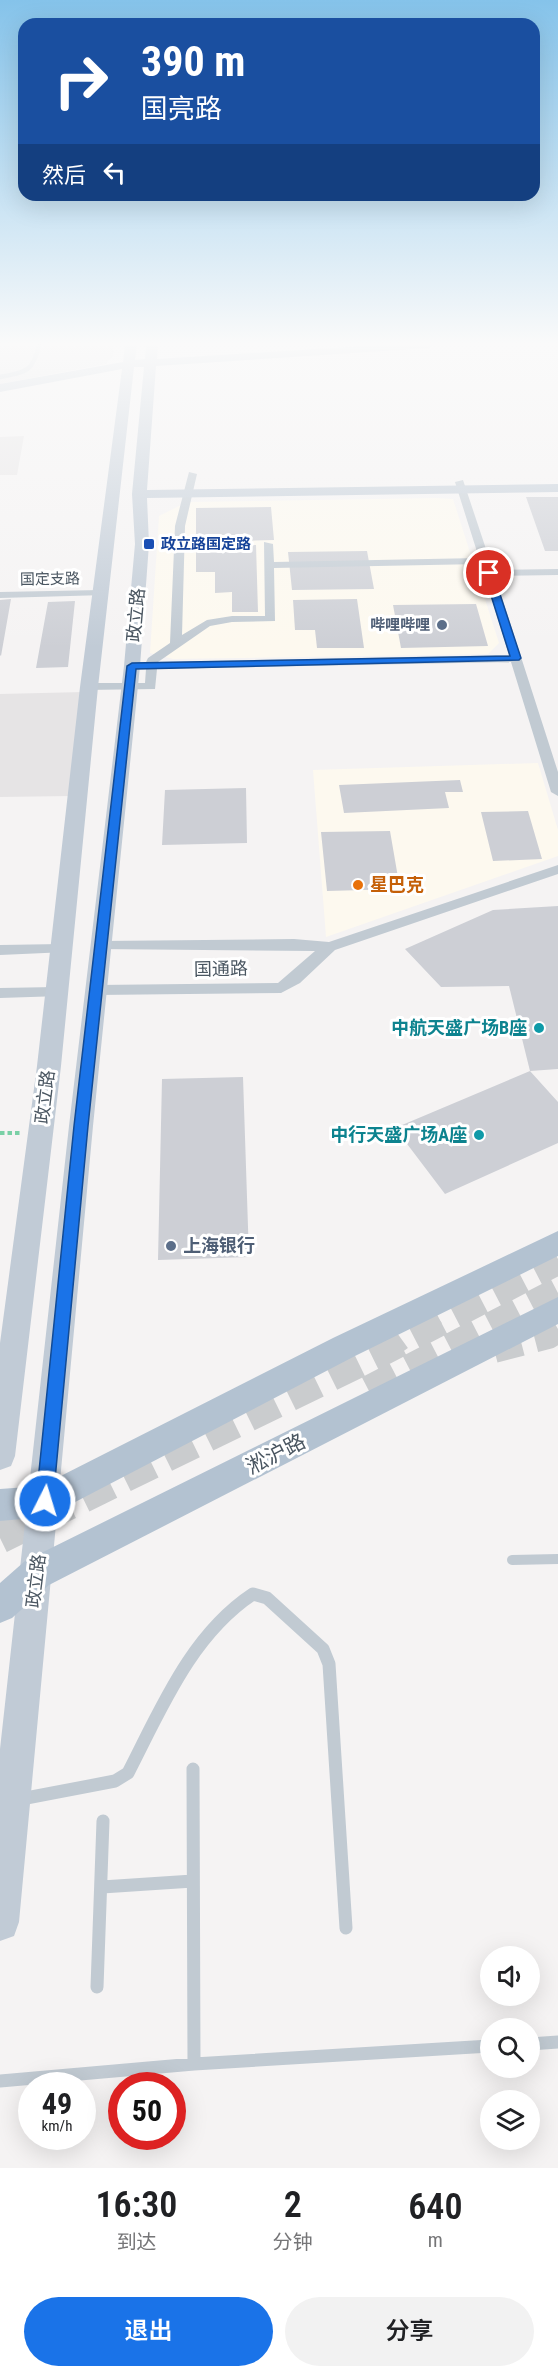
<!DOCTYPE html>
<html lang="zh">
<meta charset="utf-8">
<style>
:root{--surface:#fff;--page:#f2f2f2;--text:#202124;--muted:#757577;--accent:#1a73e8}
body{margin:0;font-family:"Roboto Condensed","Noto Sans SC",sans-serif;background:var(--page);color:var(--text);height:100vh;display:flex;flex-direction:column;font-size:22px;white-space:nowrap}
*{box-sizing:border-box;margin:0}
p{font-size:20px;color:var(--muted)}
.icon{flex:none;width:33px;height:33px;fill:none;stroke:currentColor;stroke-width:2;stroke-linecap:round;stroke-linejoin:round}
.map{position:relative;height:2168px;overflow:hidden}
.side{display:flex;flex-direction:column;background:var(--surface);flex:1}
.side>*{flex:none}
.banner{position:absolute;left:18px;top:18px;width:522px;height:183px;border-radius:18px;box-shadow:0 6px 24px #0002;background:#1a4fa0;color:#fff;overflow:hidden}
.buttons{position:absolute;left:480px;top:1946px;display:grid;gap:12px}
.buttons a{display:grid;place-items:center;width:60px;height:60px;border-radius:50%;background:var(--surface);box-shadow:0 6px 24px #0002;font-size:30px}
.speed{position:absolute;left:18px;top:2072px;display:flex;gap:12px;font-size:30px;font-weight:700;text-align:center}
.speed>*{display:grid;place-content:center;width:78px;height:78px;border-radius:50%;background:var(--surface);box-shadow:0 6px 24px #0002;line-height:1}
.speed small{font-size:15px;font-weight:400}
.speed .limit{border:9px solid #d22;background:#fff;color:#111}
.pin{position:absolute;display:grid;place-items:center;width:51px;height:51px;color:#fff;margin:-26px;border:3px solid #fff;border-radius:50%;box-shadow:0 2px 6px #0007}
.me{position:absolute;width:66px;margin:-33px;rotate:5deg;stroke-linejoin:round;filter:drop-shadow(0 0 4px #0008)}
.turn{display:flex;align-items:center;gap:21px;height:126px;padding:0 24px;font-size:27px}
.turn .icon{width:78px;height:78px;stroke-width:2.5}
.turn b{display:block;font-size:42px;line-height:51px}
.then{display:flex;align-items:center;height:57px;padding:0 24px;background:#0003;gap:12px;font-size:22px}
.eta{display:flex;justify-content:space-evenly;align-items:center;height:102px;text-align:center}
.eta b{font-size:36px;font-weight:600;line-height:42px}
.cta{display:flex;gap:12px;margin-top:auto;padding:12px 24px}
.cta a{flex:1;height:69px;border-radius:36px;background:var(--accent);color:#fff;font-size:24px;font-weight:600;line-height:69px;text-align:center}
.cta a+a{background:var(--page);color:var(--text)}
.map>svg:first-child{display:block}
</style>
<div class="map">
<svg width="558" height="2168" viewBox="0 0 558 2168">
<rect width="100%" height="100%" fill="#f5f3f3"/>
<path fill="#fdf9ef" d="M 436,498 L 453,499 L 499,643 L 488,654 L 173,659 L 150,653 L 159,516 L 187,502 Z
M 538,763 L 558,830 L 558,856 L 326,937 L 313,770 Z"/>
<path fill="#e6e4e5" d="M 0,345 L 114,345 L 113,356 L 106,364 L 0,384 Z
M 24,436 L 17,475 L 0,475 L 0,437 Z
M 84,692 L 71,796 L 0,797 L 0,694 Z"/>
<path fill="#cdcfd5" d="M 526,497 L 558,497 L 558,551 L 545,551 Z
M 271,507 L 274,540 L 196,542 L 196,508 Z
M 256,545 L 258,612 L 232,612 L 232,592 L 215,593 L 215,572 L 196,572 L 196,546 Z
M 367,551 L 374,589 L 292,590 L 288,552 Z
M 11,599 L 1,656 L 0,655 L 0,600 Z
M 357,599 L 364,648 L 317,648 L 315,630 L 295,630 L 293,600 Z
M 75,601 L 68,667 L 36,668 L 48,602 Z
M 476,604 L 488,646 L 401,648 L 393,605 Z
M 460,780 L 463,792 L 445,792 L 449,808 L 344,813 L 339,785 Z
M 246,788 L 247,843 L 162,845 L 165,790 Z
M 528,811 L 542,859 L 493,861 L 481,812 Z
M 390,831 L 400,889 L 327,891 L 321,832 Z
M 558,906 L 558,1069 L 530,1071 L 509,986 L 441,987 L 405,949 L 493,910 Z
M 530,1071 L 558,1102 L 558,1143 L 445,1194 L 395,1128 Z
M 243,1077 L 249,1257 L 158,1260 L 162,1079 Z"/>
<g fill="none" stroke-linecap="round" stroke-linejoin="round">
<path stroke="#caccce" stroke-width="28" stroke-dasharray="28 14" stroke-linecap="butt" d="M 494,1349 L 548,1335 L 558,1329
M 377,1353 L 442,1306"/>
<path stroke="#caccce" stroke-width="31" stroke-dasharray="31 15" stroke-linecap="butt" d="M 369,1391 L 558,1293
M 0,1538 L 377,1353 L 558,1259"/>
<path stroke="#7ad0a6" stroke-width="4" stroke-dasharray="4.5 3" stroke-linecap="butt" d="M 0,1133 L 20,1133"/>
<path stroke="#c1cad2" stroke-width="4.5" d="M 0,377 C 26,372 33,372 39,345"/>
<path stroke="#c1cad2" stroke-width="10" d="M 512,1560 L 558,1559"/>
<path stroke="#c1cad2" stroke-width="13" d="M 193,1769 L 194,2064
M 21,1799 L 115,1781 L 128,1773 C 161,1709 191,1635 253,1594 L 267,1598 L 323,1649 L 329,1664 L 346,1928
M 102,1887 L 193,1881
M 97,1987 L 103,1821
M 530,2044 L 558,2042
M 0,2081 L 194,2064 L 490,2046"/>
<path fill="#c1cad2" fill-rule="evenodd" d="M 189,472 L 197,474 L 185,526 L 182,635 L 207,620 L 232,616 L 265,616 L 264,542 L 273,544 L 274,562 L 479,558 L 455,482 L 463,480 L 493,570 L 558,569 L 558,575 L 495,576 L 558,772 L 558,796 L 551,792 L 511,662 L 157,669 L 155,689 L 85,690 L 85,684 L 89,683 L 145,683 L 146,669 L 132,669 L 126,666 L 132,663 L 146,662 L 148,658 L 170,643 L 175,526 ZM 481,564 L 509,655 L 158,662 L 210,626 L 232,622 L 275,621 L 274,568 Z
M 101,590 L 106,593 L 105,595 L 0,598 L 0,592 Z
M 558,865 L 558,874 L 335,950 L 300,983 L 281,993 L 97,995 L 89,990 L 97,985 L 278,983 L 315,951 L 97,949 L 95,946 L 102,941 L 294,939 L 329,942 Z
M 62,944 L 69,949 L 67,952 L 0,955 L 0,945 Z
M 56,987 L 61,988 L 64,992 L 61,996 L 0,998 L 0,988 Z"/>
<path fill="#c1cbd6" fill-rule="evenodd" d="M 125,345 L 137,345 L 135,360 L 145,359 L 146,345 L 158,345 L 157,359 L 379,345 L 435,345 L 429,348 L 156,366 L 147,490 L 558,484 L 558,492 L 147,498 L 149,544 L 140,666 L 93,1126 L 19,1922 L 14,1936 L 0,1941 L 0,1749 L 69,1126 L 124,666 L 135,544 L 132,494 L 144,367 L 134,367 L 98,687 L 61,1066 L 15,1456 L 11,1466 L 0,1470 L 0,1343 L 37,1066 L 80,687 L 122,369 L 0,392 L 0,384 L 123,362 Z"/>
<path fill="#b3c2d1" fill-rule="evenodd" d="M 558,1231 L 558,1256 L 355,1356 L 56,1512 L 44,1517 L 0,1521 L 0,1489 L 41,1486 L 333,1338 Z
M 558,1297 L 558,1324 L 49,1585 L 12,1618 L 0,1623 L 0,1583 L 25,1561 Z"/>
</g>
<linearGradient id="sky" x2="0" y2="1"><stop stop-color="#85c3ea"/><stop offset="0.53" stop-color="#fafafa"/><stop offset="1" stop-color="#fafafa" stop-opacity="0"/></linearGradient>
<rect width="558" height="648" fill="url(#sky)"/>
<path fill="#1a73e8" stroke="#114b97" stroke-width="1.5" d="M 489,570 L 493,573 L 521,658 L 519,660 L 136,669 L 88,1126 L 53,1501 L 51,1507 L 45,1510 L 38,1507 L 36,1501 L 74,1126 L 127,666 L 132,663 L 510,656 L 484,573 Z"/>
<rect fill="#1a4fb4" stroke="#fff" stroke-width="2" x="143" y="538" width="12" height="12" rx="3"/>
<g fill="#5c6f8a" stroke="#fff" stroke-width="2">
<circle cx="442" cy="625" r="6"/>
<circle cx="171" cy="1246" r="6"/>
</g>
<circle fill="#e8710a" stroke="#fff" stroke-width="2" cx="358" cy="885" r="6"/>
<g fill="#0f9aa8" stroke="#fff" stroke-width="2">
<circle cx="539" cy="1028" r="6"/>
<circle cx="479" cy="1135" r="6"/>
</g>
<g text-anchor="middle" stroke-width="6" stroke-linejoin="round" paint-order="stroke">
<g font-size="15" font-weight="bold" fill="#164399" stroke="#fff" text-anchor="start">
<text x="161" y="549">政立路国定路</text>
</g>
<g font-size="15" fill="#4a5661" stroke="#fff">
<text transform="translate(50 579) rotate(-1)" y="5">国定支路</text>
</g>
<g font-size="15" font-weight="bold" fill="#4e5e75" stroke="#fff" text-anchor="end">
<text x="430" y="630">哔哩哔哩</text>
</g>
<g font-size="18" fill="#4a5661" stroke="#fff">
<text transform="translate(136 615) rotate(-85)" y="6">政立路</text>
<text transform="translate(221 969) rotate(-1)" y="6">国通路</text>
<text transform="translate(45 1097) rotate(-83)" y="6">政立路</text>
<text transform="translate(36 1581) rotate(-83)" y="6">政立路</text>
</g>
<g font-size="18" font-weight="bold" fill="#c56008" stroke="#fff" text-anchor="start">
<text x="370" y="891">星巴克</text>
</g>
<g font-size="18" font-weight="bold" fill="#0d838f" stroke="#fff" text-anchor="end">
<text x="527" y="1034">中航天盛广场B座</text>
<text x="467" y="1141">中行天盛广场A座</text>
</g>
<g font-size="18" font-weight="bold" fill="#4e5e75" stroke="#fff" text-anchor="start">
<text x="183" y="1252">上海银行</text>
</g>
<g font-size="21" fill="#4a5661" stroke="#fff">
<text transform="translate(276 1454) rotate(-27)" y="7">淞沪路</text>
</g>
</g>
</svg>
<div class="buttons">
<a><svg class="icon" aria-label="sound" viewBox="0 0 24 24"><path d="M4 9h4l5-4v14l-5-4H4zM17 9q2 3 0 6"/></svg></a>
<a><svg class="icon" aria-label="search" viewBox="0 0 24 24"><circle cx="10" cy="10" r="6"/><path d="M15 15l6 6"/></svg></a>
<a><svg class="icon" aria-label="layers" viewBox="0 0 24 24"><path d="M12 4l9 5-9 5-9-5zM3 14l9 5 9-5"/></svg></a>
</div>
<div class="speed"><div>49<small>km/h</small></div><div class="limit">50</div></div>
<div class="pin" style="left:489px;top:573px;background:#d93025"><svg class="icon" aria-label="arrive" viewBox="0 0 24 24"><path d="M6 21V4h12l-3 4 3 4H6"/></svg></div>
<svg class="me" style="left:45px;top:1501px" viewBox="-20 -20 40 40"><circle r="17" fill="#1a73e8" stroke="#fff" stroke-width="3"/><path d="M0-11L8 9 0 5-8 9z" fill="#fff"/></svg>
<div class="banner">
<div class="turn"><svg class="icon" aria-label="right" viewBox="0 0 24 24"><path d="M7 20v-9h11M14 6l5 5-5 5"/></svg><div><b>390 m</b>国亮路</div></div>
<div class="then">然后<svg class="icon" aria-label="left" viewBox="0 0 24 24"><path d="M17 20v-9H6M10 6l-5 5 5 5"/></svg></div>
</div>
</div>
<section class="side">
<div class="eta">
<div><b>16:30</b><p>到达</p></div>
<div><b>2</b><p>分钟</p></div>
<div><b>640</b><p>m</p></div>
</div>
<div class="cta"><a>退出</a><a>分享</a></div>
</section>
